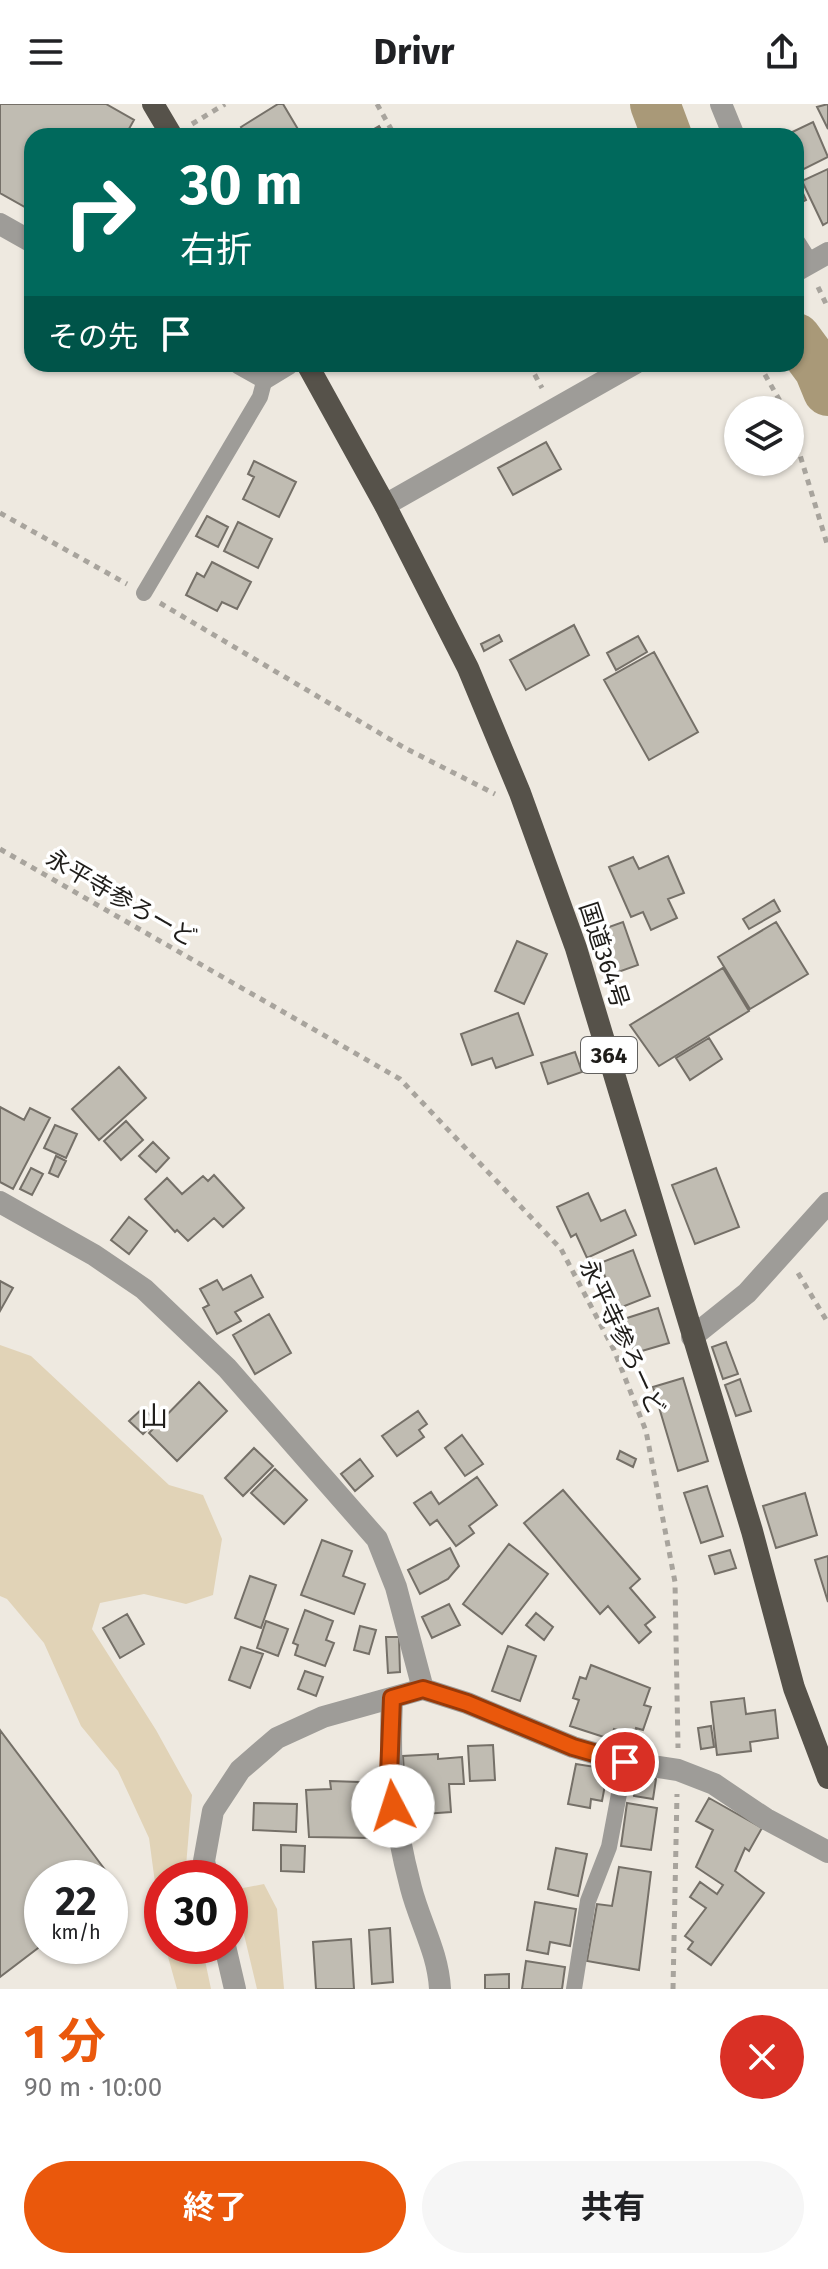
<!DOCTYPE html>
<html lang="ja">
<meta charset="utf-8">
<style>
:root{--surface:#fff;--page:#f6f6f6;--text:#202124;--muted:#757577;--accent:#ea580c}
body{margin:0;font-family:"Fira Sans","Noto Sans JP",sans-serif;background:var(--page);color:var(--text);height:100vh;display:flex;flex-direction:column;font-size:30px;white-space:nowrap}
*{box-sizing:border-box;margin:0}
p{font-size:26px;color:var(--muted)}
.icon{flex:none;width:44px;height:44px;fill:none;stroke:currentColor;stroke-width:2;stroke-linecap:round;stroke-linejoin:round}
.map{position:relative;height:1885px;overflow:hidden}
.sheet{display:flex;flex-direction:column;background:var(--surface);flex:1}
.sheet>*{flex:none}
.hud{position:absolute;left:24px;top:24px;width:780px;height:244px;border-radius:24px;box-shadow:0 2px 6px #0004;background:#00695c;color:#fff;overflow:hidden}
.controls{position:absolute;left:724px;top:292px;display:grid;gap:16px}
.controls a{display:grid;place-items:center;width:80px;height:80px;border-radius:50%;background:var(--surface);box-shadow:0 2px 6px #0004;font-size:40px}
.speed{position:absolute;left:24px;top:1756px;display:flex;gap:16px;font-size:40px;font-weight:700;text-align:center}
.speed>*{display:grid;place-content:center;width:104px;height:104px;border-radius:50%;background:var(--surface);box-shadow:0 2px 6px #0004;line-height:1}
.speed small{font-size:20px;font-weight:400}
.speed .limit{border:12px solid #d22;background:#fff;color:#111}
.pin{position:absolute;display:grid;place-items:center;width:68px;height:68px;color:#fff;margin:-34px;border:4px solid #fff;border-radius:50%;box-shadow:0 2px 8px #0007}
.me{position:absolute;width:88px;margin:-44px;rotate:355deg;stroke-linejoin:round;filter:drop-shadow(0 0 6px #0008)}
.turn{display:flex;align-items:center;gap:28px;height:168px;padding:0 24px;font-size:36px}
.turn .icon{width:104px;height:104px;stroke-width:2.5}
.turn b{display:block;font-size:56px;line-height:68px}
.then{display:flex;align-items:center;height:76px;padding:0 24px;background:#0003;gap:16px;font-size:30px}
.round{display:grid;place-items:center;flex:none;width:84px;height:84px;border-radius:42px;background:var(--page)}
.summary{display:flex;align-items:center;justify-content:space-between;height:136px;padding:0 24px}
h1{font-size:48px;font-weight:700;line-height:60px;color:var(--accent)}
.action{display:flex;gap:16px;margin-top:auto;padding:16px 24px}
.action a{flex:1;height:92px;border-radius:48px;background:var(--accent);color:#fff;font-size:32px;font-weight:700;line-height:92px;text-align:center}
.action a+a{background:var(--page);color:var(--text)}
header{display:flex;justify-content:space-between;align-items:center;height:104px;padding:0 24px;background:var(--surface);font-size:36px;font-weight:700}
.map>svg:first-child{display:block}
</style>
<header><svg class="icon" aria-label="menu" viewBox="0 0 24 24"><path d="M4 6h16M4 12h16M4 18h16"/></svg>Drivr<svg class="icon" aria-label="share" viewBox="0 0 24 24"><path d="M12 15V3M7 8l5-5 5 5M5 13v7h14v-7"/></svg></header>
<div class="map">
<svg width="828" height="1885" viewBox="0 0 828 1885">
<rect width="100%" height="100%" fill="#eee9e0"/>
<path fill="#e1d3b7" d="M 0,1241 L 31,1252 L 169,1381 L 203,1391 L 222,1435 L 213,1491 L 186,1500 L 144,1490 L 100,1499 L 92,1525 L 156,1626 L 192,1691 L 185,1774 L 162,1774 L 162,1831 L 149,1734 L 118,1667 L 81,1622 L 44,1539 L 7,1495 L 0,1492 Z
M 264,1780 L 277,1805 L 284,1885 L 257,1885 L 241,1818 L 243,1784 Z
M 165,1842 L 202,1842 L 211,1885 L 177,1885 Z"/>
<g fill="none" stroke-linecap="round" stroke-linejoin="round">
<path stroke="#a99978" stroke-width="50" d="M 655,0 L 667,32
M 796,234 L 819,265 L 828,287"/>
</g>
<path fill="#c0bcb2" stroke="#757068" stroke-width="2" d="M 0,0 L 106,0 L 134,16 L 125,32 L 32,32 L 32,107 L 0,89 Z
M 278,0 L 283,0 L 302,32 L 246,32 L 241,23 Z
M 828,0 L 828,25 L 817,3 Z
M 813,18 L 828,53 L 796,69 L 796,32 L 784,32 Z
M 379,22 L 385,32 L 362,32 Z
M 828,65 L 828,118 L 823,121 L 802,77 Z
M 798,78 L 806,96 L 796,101 L 796,79 Z
M 546,338 L 561,365 L 513,391 L 498,364 Z
M 254,357 L 296,378 L 279,413 L 243,395 L 254,373 L 248,370 Z
M 207,412 L 228,423 L 218,443 L 196,432 Z
M 238,418 L 272,435 L 258,464 L 224,447 Z
M 212,458 L 251,478 L 237,505 L 222,498 L 217,507 L 186,491 L 197,469 L 204,473 Z
M 574,521 L 589,551 L 526,586 L 510,556 Z
M 499,531 L 502,537 L 484,547 L 481,540 Z
M 638,532 L 647,548 L 616,566 L 607,549 Z
M 654,548 L 698,628 L 649,656 L 604,576 Z
M 668,752 L 684,789 L 668,795 L 677,814 L 651,826 L 643,808 L 631,813 L 609,763 L 633,753 L 639,765 Z
M 774,796 L 780,807 L 749,825 L 743,815 Z
M 623,818 L 638,861 L 607,872 L 592,829 Z
M 776,818 L 808,870 L 750,905 L 718,853 Z
M 517,837 L 547,850 L 524,900 L 495,887 Z
M 723,864 L 749,907 L 659,962 L 630,921 Z
M 518,909 L 533,951 L 496,964 L 492,954 L 472,961 L 461,930 Z
M 709,934 L 722,955 L 690,976 L 676,954 Z
M 575,948 L 582,968 L 548,980 L 541,959 Z
M 119,963 L 146,994 L 99,1036 L 72,1005 Z
M 0,1003 L 24,1016 L 30,1004 L 50,1014 L 13,1085 L 0,1078 Z
M 126,1017 L 143,1036 L 121,1056 L 104,1037 Z
M 55,1021 L 77,1030 L 66,1054 L 44,1044 Z
M 153,1038 L 169,1054 L 156,1068 L 139,1052 Z
M 56,1052 L 66,1057 L 58,1073 L 49,1069 Z
M 31,1064 L 43,1070 L 32,1091 L 20,1085 Z
M 716,1064 L 739,1123 L 695,1140 L 672,1081 Z
M 214,1071 L 244,1104 L 223,1123 L 214,1114 L 188,1137 L 177,1126 L 175,1128 L 145,1095 L 167,1074 L 182,1090 L 203,1072 L 208,1077 Z
M 588,1089 L 601,1117 L 625,1106 L 636,1131 L 587,1154 L 576,1130 L 571,1133 L 557,1103 Z
M 129,1113 L 147,1127 L 129,1150 L 111,1136 Z
M 633,1146 L 650,1192 L 617,1205 L 600,1159 Z
M 251,1171 L 263,1193 L 235,1208 L 241,1217 L 217,1230 L 203,1204 L 209,1201 L 200,1185 L 217,1176 L 223,1186 Z
M 0,1177 L 13,1184 L 0,1207 Z
M 658,1204 L 669,1239 L 635,1249 L 624,1215 Z
M 269,1210 L 291,1249 L 255,1270 L 233,1231 Z
M 726,1238 L 738,1270 L 723,1275 L 712,1243 Z
M 683,1274 L 708,1357 L 678,1367 L 653,1283 Z
M 740,1275 L 751,1307 L 736,1312 L 725,1281 Z
M 199,1278 L 227,1307 L 177,1357 L 149,1329 Z
M 143,1304 L 156,1317 L 143,1330 L 129,1317 Z
M 418,1307 L 427,1320 L 419,1326 L 424,1333 L 397,1352 L 382,1332 Z
M 462,1331 L 483,1360 L 465,1372 L 445,1344 Z
M 254,1344 L 273,1362 L 243,1392 L 225,1374 Z
M 620,1347 L 636,1355 L 633,1363 L 617,1355 Z
M 360,1355 L 373,1372 L 355,1387 L 341,1370 Z
M 275,1365 L 307,1396 L 284,1420 L 251,1389 Z
M 477,1373 L 497,1401 L 469,1422 L 474,1429 L 456,1442 L 437,1416 L 430,1421 L 414,1399 L 431,1388 L 439,1400 Z
M 707,1382 L 723,1432 L 701,1439 L 684,1389 Z
M 563,1386 L 640,1475 L 630,1484 L 655,1513 L 645,1521 L 651,1528 L 639,1539 L 608,1502 L 600,1510 L 524,1419 Z
M 805,1389 L 817,1431 L 776,1444 L 763,1402 Z
M 322,1436 L 352,1447 L 343,1472 L 365,1480 L 354,1510 L 301,1491 Z
M 509,1440 L 548,1470 L 502,1530 L 463,1500 Z
M 450,1444 L 459,1462 L 448,1475 L 420,1490 L 408,1466 Z
M 730,1446 L 736,1464 L 715,1470 L 709,1452 Z
M 828,1452 L 828,1498 L 815,1456 Z
M 250,1472 L 276,1481 L 261,1524 L 235,1514 Z
M 449,1500 L 460,1521 L 432,1534 L 422,1513 Z
M 305,1506 L 333,1517 L 326,1536 L 334,1539 L 325,1562 L 295,1551 L 298,1541 L 293,1539 Z
M 536,1509 L 553,1523 L 544,1536 L 526,1521 Z
M 127,1510 L 144,1540 L 120,1554 L 103,1524 Z
M 266,1517 L 288,1525 L 278,1552 L 257,1544 Z
M 360,1522 L 376,1526 L 369,1550 L 354,1546 Z
M 386,1533 L 399,1533 L 400,1568 L 388,1569 Z
M 508,1542 L 536,1552 L 520,1597 L 492,1587 Z
M 241,1543 L 263,1550 L 250,1584 L 229,1576 Z
M 591,1561 L 650,1584 L 644,1601 L 651,1603 L 643,1626 L 636,1624 L 634,1632 L 614,1625 L 610,1635 L 570,1622 L 579,1596 L 573,1594 L 580,1573 L 586,1575 Z
M 305,1567 L 323,1573 L 316,1592 L 298,1585 Z
M 744,1594 L 746,1610 L 775,1606 L 778,1634 L 750,1638 L 751,1647 L 717,1651 L 711,1598 Z
M 711,1622 L 714,1643 L 701,1645 L 698,1624 Z
M 0,1626 L 118,1783 L 110,1790 L 110,1774 L 42,1774 L 42,1841 L 0,1873 Z
M 493,1641 L 495,1676 L 470,1677 L 468,1642 Z
M 438,1650 L 438,1655 L 462,1653 L 464,1680 L 449,1680 L 451,1708 L 424,1710 L 424,1704 L 406,1706 L 403,1652 Z
M 576,1660 L 608,1665 L 602,1697 L 591,1695 L 590,1704 L 568,1700 Z
M 636,1672 L 656,1675 L 653,1695 L 634,1692 Z
M 330,1677 L 359,1678 L 358,1706 L 372,1706 L 372,1734 L 309,1733 L 306,1686 L 331,1685 Z
M 709,1694 L 762,1724 L 749,1747 L 745,1744 L 735,1767 L 764,1789 L 711,1861 L 688,1845 L 693,1838 L 685,1832 L 706,1804 L 690,1793 L 700,1778 L 717,1790 L 723,1781 L 696,1763 L 713,1726 L 696,1717 Z
M 254,1699 L 297,1700 L 296,1728 L 253,1726 Z
M 627,1699 L 657,1704 L 651,1746 L 621,1742 Z
M 281,1741 L 305,1742 L 304,1768 L 281,1767 Z
M 556,1744 L 587,1750 L 578,1792 L 548,1785 Z
M 619,1763 L 651,1768 L 639,1866 L 587,1857 L 597,1800 L 612,1802 Z
M 535,1798 L 576,1805 L 570,1842 L 550,1838 L 548,1850 L 527,1846 Z
M 390,1824 L 393,1878 L 372,1880 L 369,1826 Z
M 351,1835 L 354,1885 L 316,1885 L 313,1838 Z
M 526,1857 L 565,1863 L 562,1885 L 522,1885 Z
M 509,1870 L 509,1885 L 485,1885 L 485,1871 Z"/>
<g fill="none" stroke-linecap="round" stroke-linejoin="round">
<path stroke="#a8a49d" stroke-width="5" stroke-dasharray="6 6" stroke-linecap="butt" d="M 377,0 L 395,32
M 192,20 L 225,0
M 818,183 L 828,204
M 529,260 L 542,284
M 759,260 L 785,306
M 790,318 L 828,443
M 0,409 L 127,480
M 160,499 L 403,643 L 495,690
M 0,745 L 400,975 L 561,1145 L 614,1246 L 646,1327 L 675,1478 L 678,1644
M 798,1169 L 828,1219
M 673,1885 L 677,1690"/>
<path stroke="#9e9c98" stroke-width="16" d="M 144,489 L 260,293 L 265,274
M 574,1885 L 588,1797 L 609,1743 L 625,1658"/>
<path stroke="#9e9c98" stroke-width="22" d="M 721,0 L 734,32
M 0,120 L 32,138
M 796,141 L 808,160
M 796,167 L 828,149
M 240,260 L 265,274 L 288,260
M 385,401 L 634,260
M 0,1098 L 94,1151 L 144,1185 L 227,1264 L 377,1435 L 396,1483 L 423,1585
M 692,1233 L 747,1189 L 828,1099
M 392,1594 C 389,1668 392,1712 411,1784 C 420,1819 438,1848 440,1885
M 208,1774 L 204,1757 L 213,1707 L 240,1666 L 277,1634 L 323,1613 L 423,1585 L 467,1599 L 573,1643 L 625,1658 L 678,1666 L 714,1680 L 766,1715 L 828,1748
M 225,1842 L 235,1885"/>
<path stroke="#56524a" stroke-width="22" d="M 153,0 L 172,32
M 307,260 L 385,401 L 468,564 L 520,689 L 576,844 L 752,1427 L 794,1584 L 828,1674"/>
</g>
<g fill="none" stroke-linecap="round" stroke-linejoin="round">
<g stroke="#983908" stroke-width="20">
<path id="route" d="M 393,1702 L 389,1672 L 392,1594 L 423,1585 L 467,1599 L 573,1643 L 625,1658"/>
</g>
<use href="#route" stroke="#ea580c" stroke-width="14"/>
</g>
<g text-anchor="middle" stroke-width="7" stroke-linejoin="round" paint-order="stroke">
<rect fill="#fff" stroke="#62615f" stroke-width="2" x="581" y="933" width="56" height="36" rx="6"/>
<g font-size="22" font-weight="bold" fill="#1f1d1a">
<text x="609" y="959">364</text>
</g>
<g font-size="24" fill="#1f1d1a" stroke="#fff">
<text transform="translate(121 794) rotate(30)" y="8">永平寺参ろーど</text>
<text transform="translate(604 851) rotate(72)" y="8">国道364号</text>
<text transform="translate(622 1233) rotate(65)" y="8">永平寺参ろーど</text>
</g>
<g font-size="28" fill="#1f1d1a" stroke="#fff">
<text x="154" y="1322">山</text>
</g>
</g>
</svg>
<div class="controls">
<a><svg class="icon" aria-label="layers" viewBox="0 0 24 24"><path d="M12 4l9 5-9 5-9-5zM3 14l9 5 9-5"/></svg></a>
</div>
<div class="speed"><div>22<small>km/h</small></div><div class="limit">30</div></div>
<div class="pin" style="left:625px;top:1658px;background:#d93025"><svg class="icon" aria-label="arrive" viewBox="0 0 24 24"><path d="M6 21V4h12l-3 4 3 4H6"/></svg></div>
<svg class="me" style="left:393px;top:1702px" viewBox="-20 -20 40 40"><circle r="19" fill="#fff"/><path d="M0-13L10 11 0 6-10 11z" fill="#ea580c"/></svg>
<div class="hud">
<div class="turn"><svg class="icon" aria-label="right" viewBox="0 0 24 24"><path d="M7 20v-9h11M14 6l5 5-5 5"/></svg><div><b>30 m</b>右折</div></div>
<div class="then">その先<svg class="icon" aria-label="arrive" viewBox="0 0 24 24"><path d="M6 21V4h12l-3 4 3 4H6"/></svg></div>
</div>
</div>
<section class="sheet">
<div class="summary"><div><h1>1 分</h1><p>90 m · 10:00</p></div><a class="round" style="background:#d93025;color:#fff"><svg class="icon" aria-label="close" viewBox="0 0 24 24"><path d="M6 6l12 12M18 6L6 18"/></svg></a></div>
<div class="action"><a>終了</a><a>共有</a></div>
</section>
